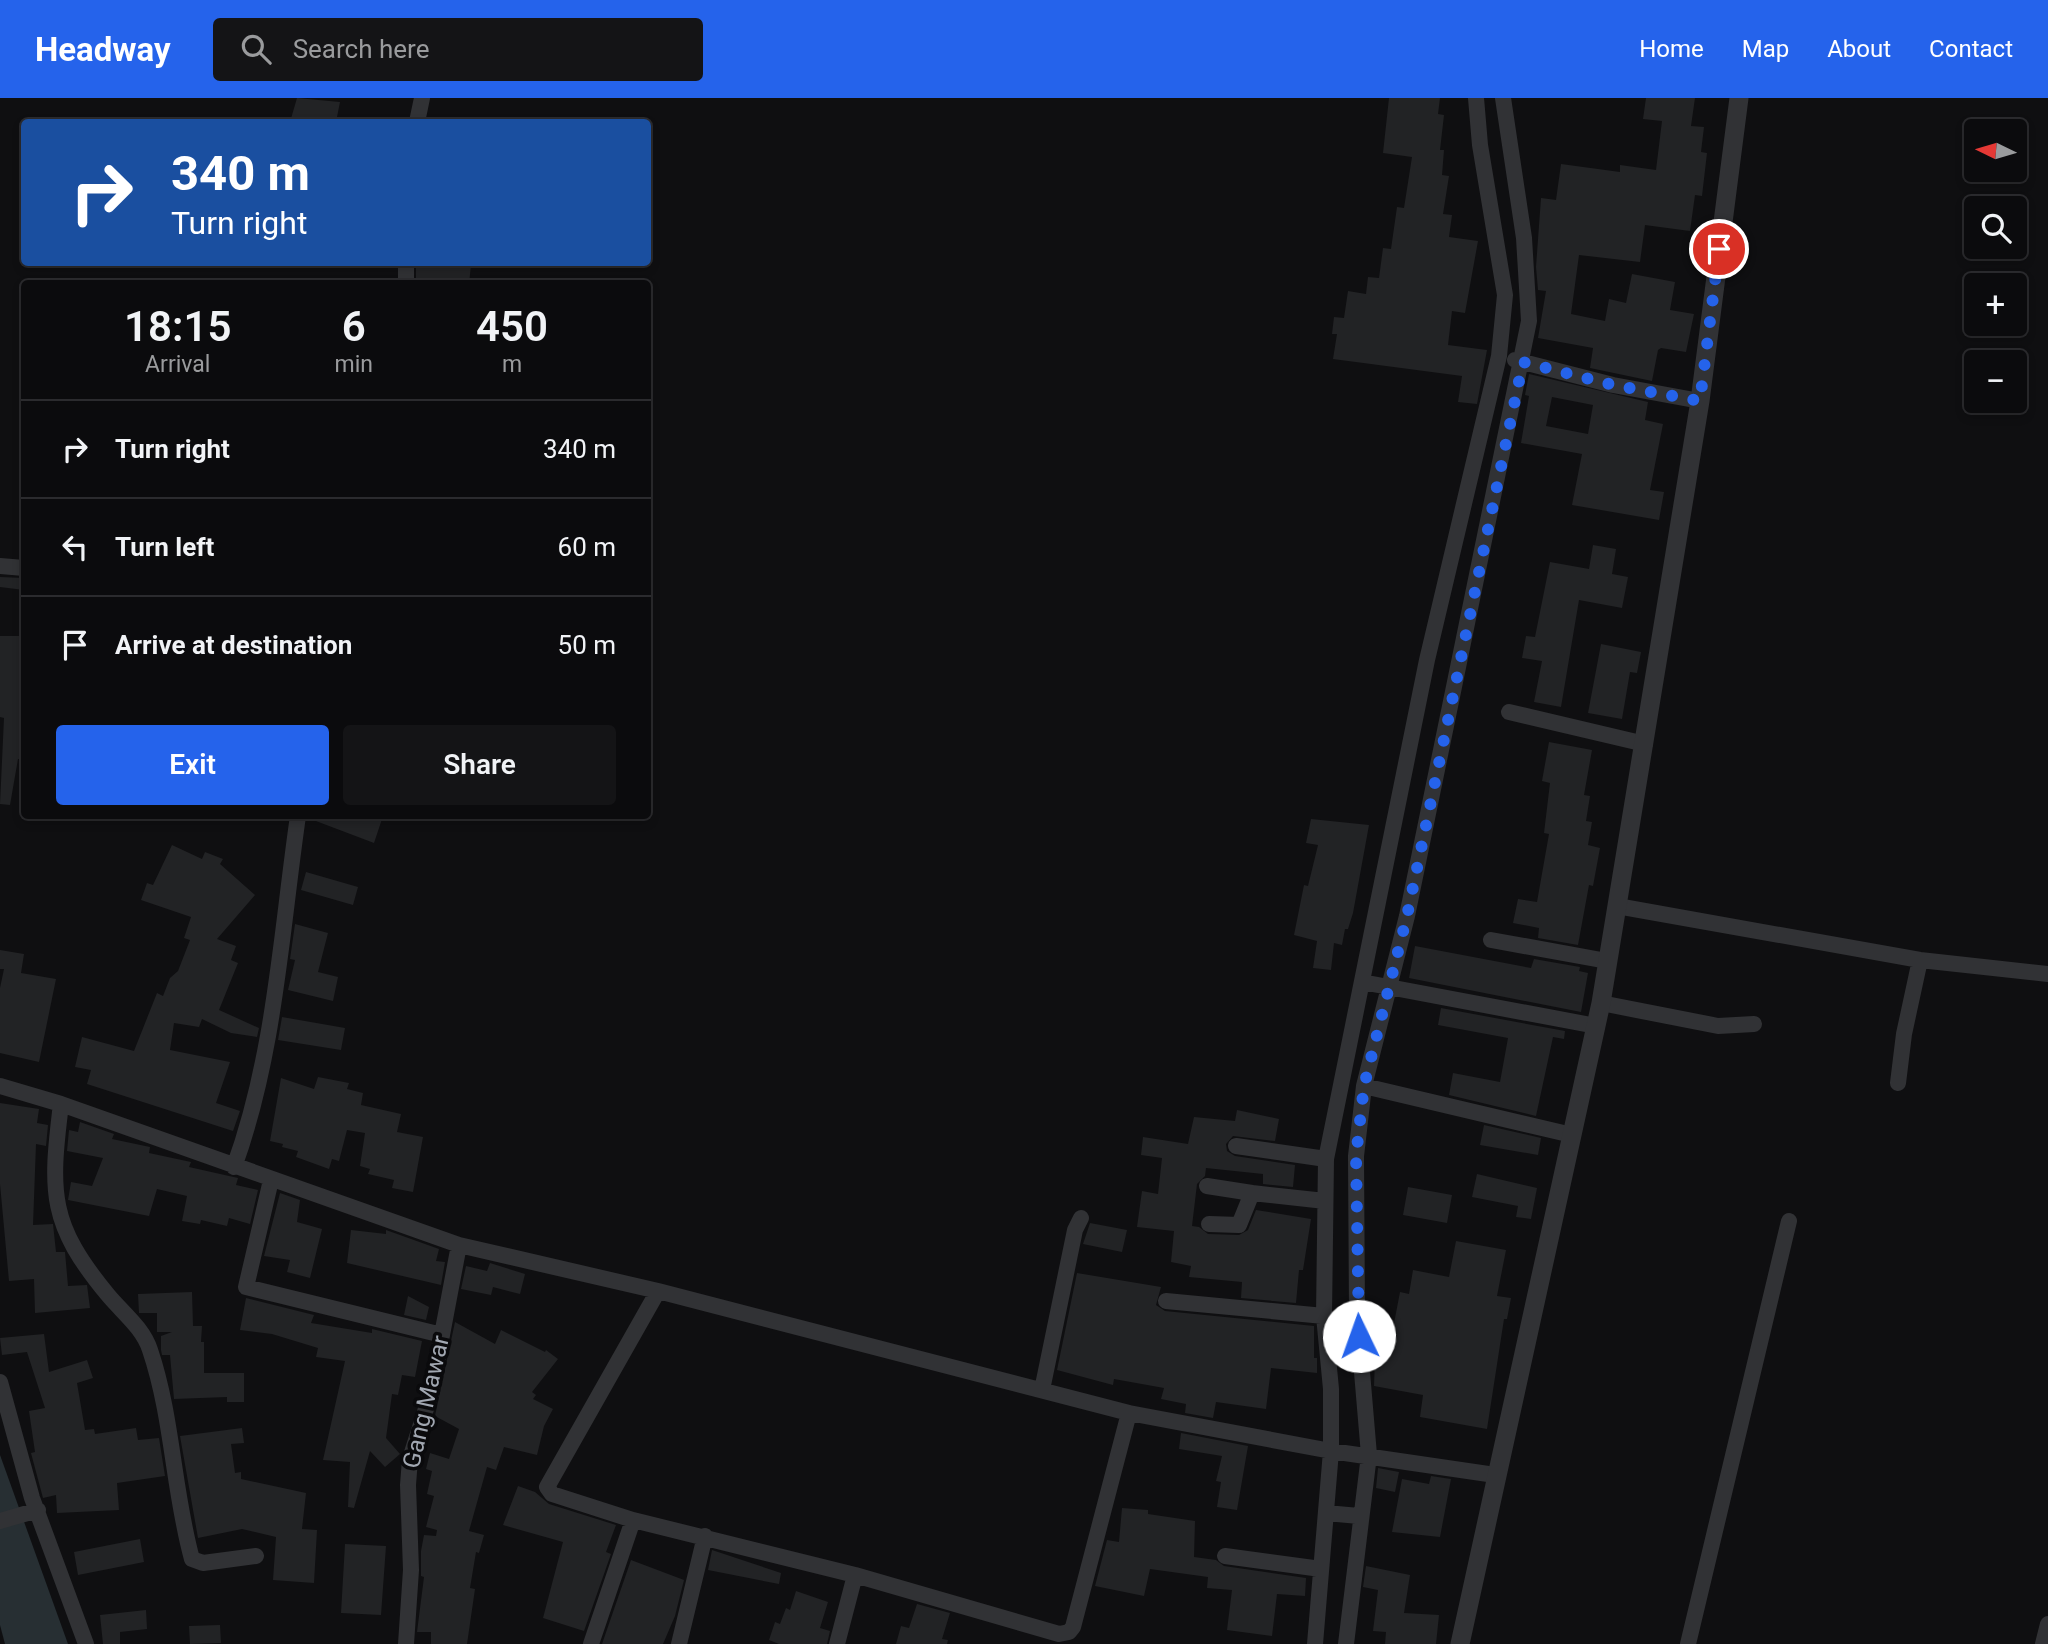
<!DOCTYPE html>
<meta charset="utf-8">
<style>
:root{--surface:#0b0b0d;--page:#141416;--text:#f1f3f6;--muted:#9a9b9d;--line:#2b2b2e;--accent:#2563eb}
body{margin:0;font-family:Roboto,sans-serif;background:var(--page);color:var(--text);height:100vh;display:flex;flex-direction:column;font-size:26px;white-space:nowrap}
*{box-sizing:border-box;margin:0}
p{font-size:23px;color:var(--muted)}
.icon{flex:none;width:38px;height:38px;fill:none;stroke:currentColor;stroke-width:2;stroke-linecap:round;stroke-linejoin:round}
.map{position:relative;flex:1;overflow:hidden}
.drawer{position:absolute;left:21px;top:182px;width:630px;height:539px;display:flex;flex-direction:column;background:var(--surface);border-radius:7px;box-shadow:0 4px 10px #0003,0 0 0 2px var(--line)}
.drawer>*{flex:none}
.top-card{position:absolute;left:21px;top:21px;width:630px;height:147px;border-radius:7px;box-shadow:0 4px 10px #0003,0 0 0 2px var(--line);background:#1a4fa0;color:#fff;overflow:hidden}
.needle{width:46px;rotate:275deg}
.controls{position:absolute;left:1964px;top:21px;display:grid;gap:14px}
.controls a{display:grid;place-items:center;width:63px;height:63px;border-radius:7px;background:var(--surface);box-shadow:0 4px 10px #0003,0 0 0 2px var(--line);font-size:35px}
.pin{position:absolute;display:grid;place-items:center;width:60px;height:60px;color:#fff;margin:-30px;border:4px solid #fff;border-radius:50%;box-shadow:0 2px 7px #0007}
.me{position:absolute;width:77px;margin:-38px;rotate:357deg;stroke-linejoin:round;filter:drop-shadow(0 0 5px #0008)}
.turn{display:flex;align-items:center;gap:24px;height:147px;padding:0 35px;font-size:32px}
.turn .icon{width:91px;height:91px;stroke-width:2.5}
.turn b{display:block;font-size:49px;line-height:60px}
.eta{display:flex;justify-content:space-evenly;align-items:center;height:119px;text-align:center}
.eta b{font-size:42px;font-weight:600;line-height:49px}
.primary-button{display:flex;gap:14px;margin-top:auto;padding:14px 35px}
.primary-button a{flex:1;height:80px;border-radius:7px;background:var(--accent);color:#fff;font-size:28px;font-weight:600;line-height:80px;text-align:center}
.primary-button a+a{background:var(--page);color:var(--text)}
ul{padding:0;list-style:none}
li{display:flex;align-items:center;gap:21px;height:98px;padding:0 35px;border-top:2px solid var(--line)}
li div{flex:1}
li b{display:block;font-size:26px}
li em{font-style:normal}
header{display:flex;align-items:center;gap:42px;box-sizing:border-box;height:98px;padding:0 35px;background:var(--accent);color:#fff}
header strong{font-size:33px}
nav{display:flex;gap:38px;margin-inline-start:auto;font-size:24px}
.search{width:490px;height:63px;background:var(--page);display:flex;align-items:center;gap:18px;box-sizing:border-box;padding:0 24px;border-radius:7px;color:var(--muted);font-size:26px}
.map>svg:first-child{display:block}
</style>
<header>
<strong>Headway</strong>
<div class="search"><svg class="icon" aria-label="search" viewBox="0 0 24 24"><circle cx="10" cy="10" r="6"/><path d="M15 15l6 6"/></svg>Search here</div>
<nav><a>Home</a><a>Map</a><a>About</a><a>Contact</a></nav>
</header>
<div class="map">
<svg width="2048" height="1546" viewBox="0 0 2048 1546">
<rect width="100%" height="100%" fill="#0f0f11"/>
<path fill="#272f33" d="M 0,1357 L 68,1546 L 5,1546 L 0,1527 Z"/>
<path fill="#222325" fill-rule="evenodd" d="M 297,0 L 340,4 L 336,24 L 290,24 Z
M 1389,0 L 1440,0 L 1438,16 L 1444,17 L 1440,52 L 1444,52 L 1442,77 L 1449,78 L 1443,116 L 1452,117 L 1449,139 L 1478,143 L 1465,215 L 1452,213 L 1448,247 L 1487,252 L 1477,306 L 1458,304 L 1462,278 L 1333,261 L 1337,236 L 1332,236 L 1334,219 L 1344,220 L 1348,193 L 1366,196 L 1368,179 L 1379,180 L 1383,150 L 1391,151 L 1397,109 L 1404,110 L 1412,59 L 1383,55 Z
M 1646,0 L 1695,0 L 1691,28 L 1704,29 L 1701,54 L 1707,55 L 1702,98 L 1695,97 L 1690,133 L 1645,127 L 1640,164 L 1579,157 L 1571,216 L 1605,223 L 1609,201 L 1626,205 L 1632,176 L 1675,184 L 1670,212 L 1694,216 L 1686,254 L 1661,250 L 1658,252 L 1652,283 L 1590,270 L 1593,250 L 1538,240 L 1546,193 L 1538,192 L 1536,169 L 1541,100 L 1556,102 L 1561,66 L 1620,74 L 1620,67 L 1656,72 L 1662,23 L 1643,21 Z
M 416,164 L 471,167 L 469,186 L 416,186 Z
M 1529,276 L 1648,304 L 1645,322 L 1663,326 L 1650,392 L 1664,394 L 1659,422 L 1572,407 L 1582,356 L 1521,345 L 1529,298 L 1525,297 ZM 1552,299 L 1593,307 L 1588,336 L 1546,328 Z
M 1593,447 L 1616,451 L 1612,476 L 1628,479 L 1622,510 L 1579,502 L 1561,609 L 1534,604 L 1542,563 L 1522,560 L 1526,538 L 1535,539 L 1550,464 L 1589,471 Z
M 0,479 L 24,480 L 24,492 L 0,489 Z
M 0,538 L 24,538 L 24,661 L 18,661 L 10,707 L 0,706 L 4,620 L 0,619 Z
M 1601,546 L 1641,554 L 1637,575 L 1630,574 L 1622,621 L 1588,615 Z
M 1549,644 L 1592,652 L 1584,697 L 1590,698 L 1586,723 L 1592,724 L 1588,747 L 1600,750 L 1593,788 L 1589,787 L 1578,847 L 1538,840 L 1539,830 L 1513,825 L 1518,801 L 1537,804 L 1549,736 L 1544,735 L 1550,685 L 1542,683 Z
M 309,718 L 383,718 L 374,745 L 308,720 Z
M 1311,721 L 1369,727 L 1353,815 L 1348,831 L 1345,831 L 1342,847 L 1334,845 L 1331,872 L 1313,870 L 1317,843 L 1294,837 L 1304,787 L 1308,788 L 1318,747 L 1306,745 Z
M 172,747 L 202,761 L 205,754 L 223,761 L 220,766 L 255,797 L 217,841 L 236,848 L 231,862 L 238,865 L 219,912 L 259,930 L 257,939 L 231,935 L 202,921 L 199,929 L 174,925 L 170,952 L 230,964 L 216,1005 L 240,1013 L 233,1033 L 87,986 L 91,972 L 75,969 L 82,939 L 134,953 L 157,895 L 163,898 L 170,880 L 178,873 L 190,842 L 184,840 L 191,819 L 141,802 L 147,785 L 153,787 Z
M 306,774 L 358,789 L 353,807 L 301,792 Z
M 295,826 L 328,835 L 318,874 L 338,879 L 333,903 L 288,892 L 295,862 L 290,861 Z
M 1415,848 L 1531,870 L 1534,861 L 1580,869 L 1579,873 L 1588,875 L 1581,914 L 1409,880 Z
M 0,852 L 24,856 L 21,875 L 56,881 L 39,964 L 0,955 L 0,890 L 4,871 L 0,871 Z
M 1441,910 L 1565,933 L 1564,941 L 1553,939 L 1536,1018 L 1449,997 L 1453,975 L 1500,984 L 1508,940 L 1438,927 Z
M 282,919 L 345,930 L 341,952 L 278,942 Z
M 318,979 L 349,985 L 347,991 L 363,995 L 361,1007 L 401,1016 L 397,1034 L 423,1039 L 413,1094 L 392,1090 L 394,1082 L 368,1076 L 370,1071 L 360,1068 L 365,1035 L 347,1032 L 339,1063 L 332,1061 L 329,1071 L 296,1059 L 298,1053 L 282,1049 L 283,1046 L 270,1043 L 281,980 L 314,991 Z
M 0,1005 L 39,1011 L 37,1025 L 48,1027 L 46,1048 L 36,1046 L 33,1127 L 53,1126 L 56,1154 L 65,1154 L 68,1188 L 87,1187 L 90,1210 L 35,1215 L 34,1181 L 9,1183 L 0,1086 Z
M 1237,1012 L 1279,1021 L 1275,1043 L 1233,1038 L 1226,1046 L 1227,1053 L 1235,1058 L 1295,1067 L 1293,1089 L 1263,1086 L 1263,1076 L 1206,1070 L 1205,1078 L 1197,1086 L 1192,1128 L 1199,1129 L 1208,1136 L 1239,1137 L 1248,1132 L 1256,1112 L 1311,1121 L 1303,1172 L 1299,1172 L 1296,1205 L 1241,1200 L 1242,1184 L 1189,1179 L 1191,1168 L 1171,1164 L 1174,1133 L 1137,1129 L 1142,1093 L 1158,1096 L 1162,1060 L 1141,1057 L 1143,1039 L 1188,1046 L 1194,1019 L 1235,1023 Z
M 80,1024 L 114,1036 L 112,1041 L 150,1049 L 149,1055 L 191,1064 L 189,1069 L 238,1080 L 236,1087 L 258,1092 L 250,1126 L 229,1120 L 227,1128 L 201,1122 L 200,1126 L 182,1123 L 187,1098 L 157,1091 L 149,1118 L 68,1102 L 71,1084 L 92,1088 L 103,1060 L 67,1053 L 69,1032 L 78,1034 Z
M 1484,1027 L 1541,1040 L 1538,1057 L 1480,1047 Z
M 1477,1076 L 1537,1090 L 1531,1121 L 1516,1119 L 1518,1108 L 1472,1099 Z
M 1408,1089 L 1452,1097 L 1447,1125 L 1403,1117 Z
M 280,1095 L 300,1102 L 297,1124 L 322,1131 L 310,1180 L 287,1174 L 290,1162 L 264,1158 Z
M 1090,1125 L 1127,1132 L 1122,1154 L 1083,1146 Z
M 351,1132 L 386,1136 L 386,1132 L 439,1151 L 436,1163 L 445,1164 L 441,1187 L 347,1165 Z
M 1456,1143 L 1506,1152 L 1497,1198 L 1511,1200 L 1507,1221 L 1504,1221 L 1487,1331 L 1420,1319 L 1423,1297 L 1374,1288 L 1375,1259 L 1382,1260 L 1385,1240 L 1391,1241 L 1400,1194 L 1409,1196 L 1413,1172 L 1449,1179 Z
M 490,1165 L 525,1176 L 520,1196 L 493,1189 L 491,1197 L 461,1191 L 466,1168 L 487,1173 Z
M 1077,1175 L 1161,1189 L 1156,1207 L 1165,1213 L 1314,1228 L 1314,1260 L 1317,1260 L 1317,1275 L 1271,1270 L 1266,1311 L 1216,1304 L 1213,1320 L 1185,1315 L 1186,1306 L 1161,1301 L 1164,1290 L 1114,1281 L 1113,1287 L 1057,1272 Z
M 192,1194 L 193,1228 L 202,1228 L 201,1244 L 204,1244 L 204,1275 L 244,1275 L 244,1304 L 227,1304 L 227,1299 L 174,1301 L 170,1257 L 162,1257 L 161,1252 L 161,1238 L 172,1234 L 157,1234 L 157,1215 L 139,1215 L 138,1196 Z
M 408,1198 L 429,1209 L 426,1222 L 404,1217 Z
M 246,1200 L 314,1217 L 311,1225 L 372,1235 L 372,1231 L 422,1243 L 415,1279 L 402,1277 L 398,1297 L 392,1296 L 386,1340 L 400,1356 L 385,1369 L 370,1353 L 354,1410 L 348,1409 L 350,1364 L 323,1362 L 345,1263 L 316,1259 L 318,1250 L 272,1236 L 240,1232 Z
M 455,1224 L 495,1246 L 501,1232 L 545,1254 L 546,1252 L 558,1261 L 532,1294 L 536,1297 L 533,1301 L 553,1311 L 544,1328 L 537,1357 L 504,1349 L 496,1372 L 487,1369 L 469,1433 L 484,1437 L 479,1455 L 476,1454 L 470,1490 L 475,1491 L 467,1546 L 431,1546 L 431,1534 L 417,1534 L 424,1479 L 421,1478 L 421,1453 L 424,1437 L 436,1438 L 437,1432 L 426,1429 L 434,1398 L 427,1396 L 432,1373 L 426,1371 L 430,1355 L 449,1361 L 459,1331 L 435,1318 Z
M 44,1236 L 49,1274 L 87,1262 L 93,1280 L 77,1285 L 85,1332 L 94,1331 L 95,1336 L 136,1330 L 138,1342 L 159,1340 L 165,1378 L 117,1385 L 119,1412 L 57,1415 L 56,1397 L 43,1400 L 31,1355 L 35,1354 L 29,1313 L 45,1310 L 27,1254 L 2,1257 L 0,1240 Z
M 242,1330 L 244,1345 L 231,1346 L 235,1375 L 241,1374 L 241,1381 L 306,1395 L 302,1431 L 317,1432 L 314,1485 L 273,1482 L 276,1439 L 242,1431 L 198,1440 L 180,1338 Z
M 1181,1335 L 1248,1348 L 1237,1412 L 1217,1409 L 1221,1384 L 1216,1383 L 1222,1358 L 1179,1351 Z
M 1378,1370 L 1399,1374 L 1395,1394 L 1376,1390 Z
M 1431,1378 L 1451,1381 L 1440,1439 L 1392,1434 L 1402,1381 L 1429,1386 Z
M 518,1388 L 535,1394 L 549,1406 L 616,1427 L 606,1454 L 611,1456 L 584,1533 L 543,1520 L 563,1444 L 503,1427 Z
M 1122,1410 L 1148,1412 L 1148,1416 L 1195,1423 L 1194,1459 L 1216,1462 L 1224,1468 L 1306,1480 L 1305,1498 L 1277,1496 L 1272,1538 L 1227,1532 L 1232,1492 L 1207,1490 L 1208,1479 L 1150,1471 L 1144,1498 L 1095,1488 L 1107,1442 L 1119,1444 Z
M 140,1441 L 144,1464 L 78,1477 L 74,1454 Z
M 345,1446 L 386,1448 L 381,1517 L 341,1515 Z
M 712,1452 L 781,1475 L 779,1486 L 708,1472 Z
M 631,1462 L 684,1482 L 675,1518 L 663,1546 L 602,1546 Z
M 1366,1468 L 1410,1477 L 1404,1515 L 1439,1517 L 1436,1546 L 1385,1546 L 1386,1534 L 1373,1533 L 1378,1492 L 1363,1489 Z
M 796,1493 L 828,1504 L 820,1530 L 830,1533 L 827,1546 L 779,1546 L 769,1542 L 775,1524 L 780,1526 L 786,1510 L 790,1512 Z
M 917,1506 L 950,1515 L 942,1541 L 948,1542 L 947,1546 L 896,1546 L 901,1528 L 909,1530 Z
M 146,1512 L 147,1531 L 120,1534 L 120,1546 L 103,1546 L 100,1517 Z
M 220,1527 L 221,1545 L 190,1546 L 189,1528 Z"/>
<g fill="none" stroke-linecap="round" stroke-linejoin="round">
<path stroke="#313235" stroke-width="16" d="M 417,24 L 422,0
M 406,164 L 406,186
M 1515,262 L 1613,287 L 1700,303
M 0,468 L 24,470
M 1509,614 L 1645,646
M 1617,808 L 1920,862 L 2048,876
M 1491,842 L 1607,863
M 1362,884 L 1596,928
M 1601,905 L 1718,928 L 1754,926
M 1898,985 L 1904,936 L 1920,862
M 0,988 L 61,1006 L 459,1147 L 658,1193 L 1129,1315 L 1331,1353 L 1495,1377
M 1364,988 L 1572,1037
M 61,1006 C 50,1095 49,1126 108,1197 C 123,1215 143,1230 150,1252 C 173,1320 173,1393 192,1461 L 203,1465 L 256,1458
M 1236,1048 L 1326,1061
M 234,1069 C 275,956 281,835 298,718
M 271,1082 L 246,1189 L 442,1237
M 1207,1088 L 1252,1095
M 1209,1126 L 1239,1127 L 1252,1095 L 1325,1103
M 658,1193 L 547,1389 L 552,1396 L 633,1422 L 855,1477 L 1059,1536 L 1069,1534 L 1073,1529 L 1129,1315
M 1166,1203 L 1324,1218
M 0,1284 L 32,1400 L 86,1546
M 1042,1292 L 1075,1132 L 1081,1120
M 1326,1415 L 1359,1418
M 0,1423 L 38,1412
M 1225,1458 L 1321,1471
M 406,1546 L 411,1472 L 408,1387 L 410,1361 L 431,1295 L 459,1147
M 591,1546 L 633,1422
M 679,1546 L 705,1438
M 837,1546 L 855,1477
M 1315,1546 L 1331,1353 L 1331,1291 L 1324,1218 L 1326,1061 L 1427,562 L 1499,258 L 1505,197 L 1480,47 L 1476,0
M 1346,1546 L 1369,1357 L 1357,1215 L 1356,1058 L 1364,988 L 1407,818 L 1529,223 L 1524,140 L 1503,0
M 1688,1546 L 1789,1123
M 2043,1546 L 2048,1526"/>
<path stroke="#313235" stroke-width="19" d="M 1460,1546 L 1601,905 L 1700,303 L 1739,0"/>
</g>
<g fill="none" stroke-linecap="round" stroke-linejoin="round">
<path stroke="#2563eb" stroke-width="12" stroke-dasharray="0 21.6" d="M 1359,1238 L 1356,1058 L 1364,988 L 1407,818 L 1523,264 L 1613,287 L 1700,303 L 1719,151"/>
</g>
<g text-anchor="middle" stroke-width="7" stroke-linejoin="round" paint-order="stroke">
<g font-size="24" fill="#a1a7b1" stroke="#0a0a0c">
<text transform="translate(426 1304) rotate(-77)" y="8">Gang Mawar</text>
</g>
</g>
</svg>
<div class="controls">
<a><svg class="needle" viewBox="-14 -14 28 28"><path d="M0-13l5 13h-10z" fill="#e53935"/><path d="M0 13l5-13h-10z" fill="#9a9b9d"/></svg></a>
<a><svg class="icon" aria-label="search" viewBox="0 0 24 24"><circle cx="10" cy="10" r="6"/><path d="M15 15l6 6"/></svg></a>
<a>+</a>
<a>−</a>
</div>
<div class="pin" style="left:1719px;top:151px;background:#d93025"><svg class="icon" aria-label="arrive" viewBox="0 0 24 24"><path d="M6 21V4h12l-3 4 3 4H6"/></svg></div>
<svg class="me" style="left:1359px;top:1238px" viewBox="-20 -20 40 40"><circle r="19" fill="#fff"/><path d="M0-13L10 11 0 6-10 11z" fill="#2563eb"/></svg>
<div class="top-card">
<div class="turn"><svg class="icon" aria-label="right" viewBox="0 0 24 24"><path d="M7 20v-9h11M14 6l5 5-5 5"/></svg><div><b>340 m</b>Turn right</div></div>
</div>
<section class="drawer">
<div class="eta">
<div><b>18:15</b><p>Arrival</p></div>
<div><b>6</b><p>min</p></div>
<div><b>450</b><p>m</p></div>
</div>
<ul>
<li><svg class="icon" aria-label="right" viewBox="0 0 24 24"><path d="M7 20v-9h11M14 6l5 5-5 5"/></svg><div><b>Turn right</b></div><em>340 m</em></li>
<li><svg class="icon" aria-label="left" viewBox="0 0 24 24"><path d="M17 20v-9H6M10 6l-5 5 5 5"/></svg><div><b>Turn left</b></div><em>60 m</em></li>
<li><svg class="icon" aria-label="arrive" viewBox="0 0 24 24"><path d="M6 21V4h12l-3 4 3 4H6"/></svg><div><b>Arrive at destination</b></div><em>50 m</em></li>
</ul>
<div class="primary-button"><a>Exit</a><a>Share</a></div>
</section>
</div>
